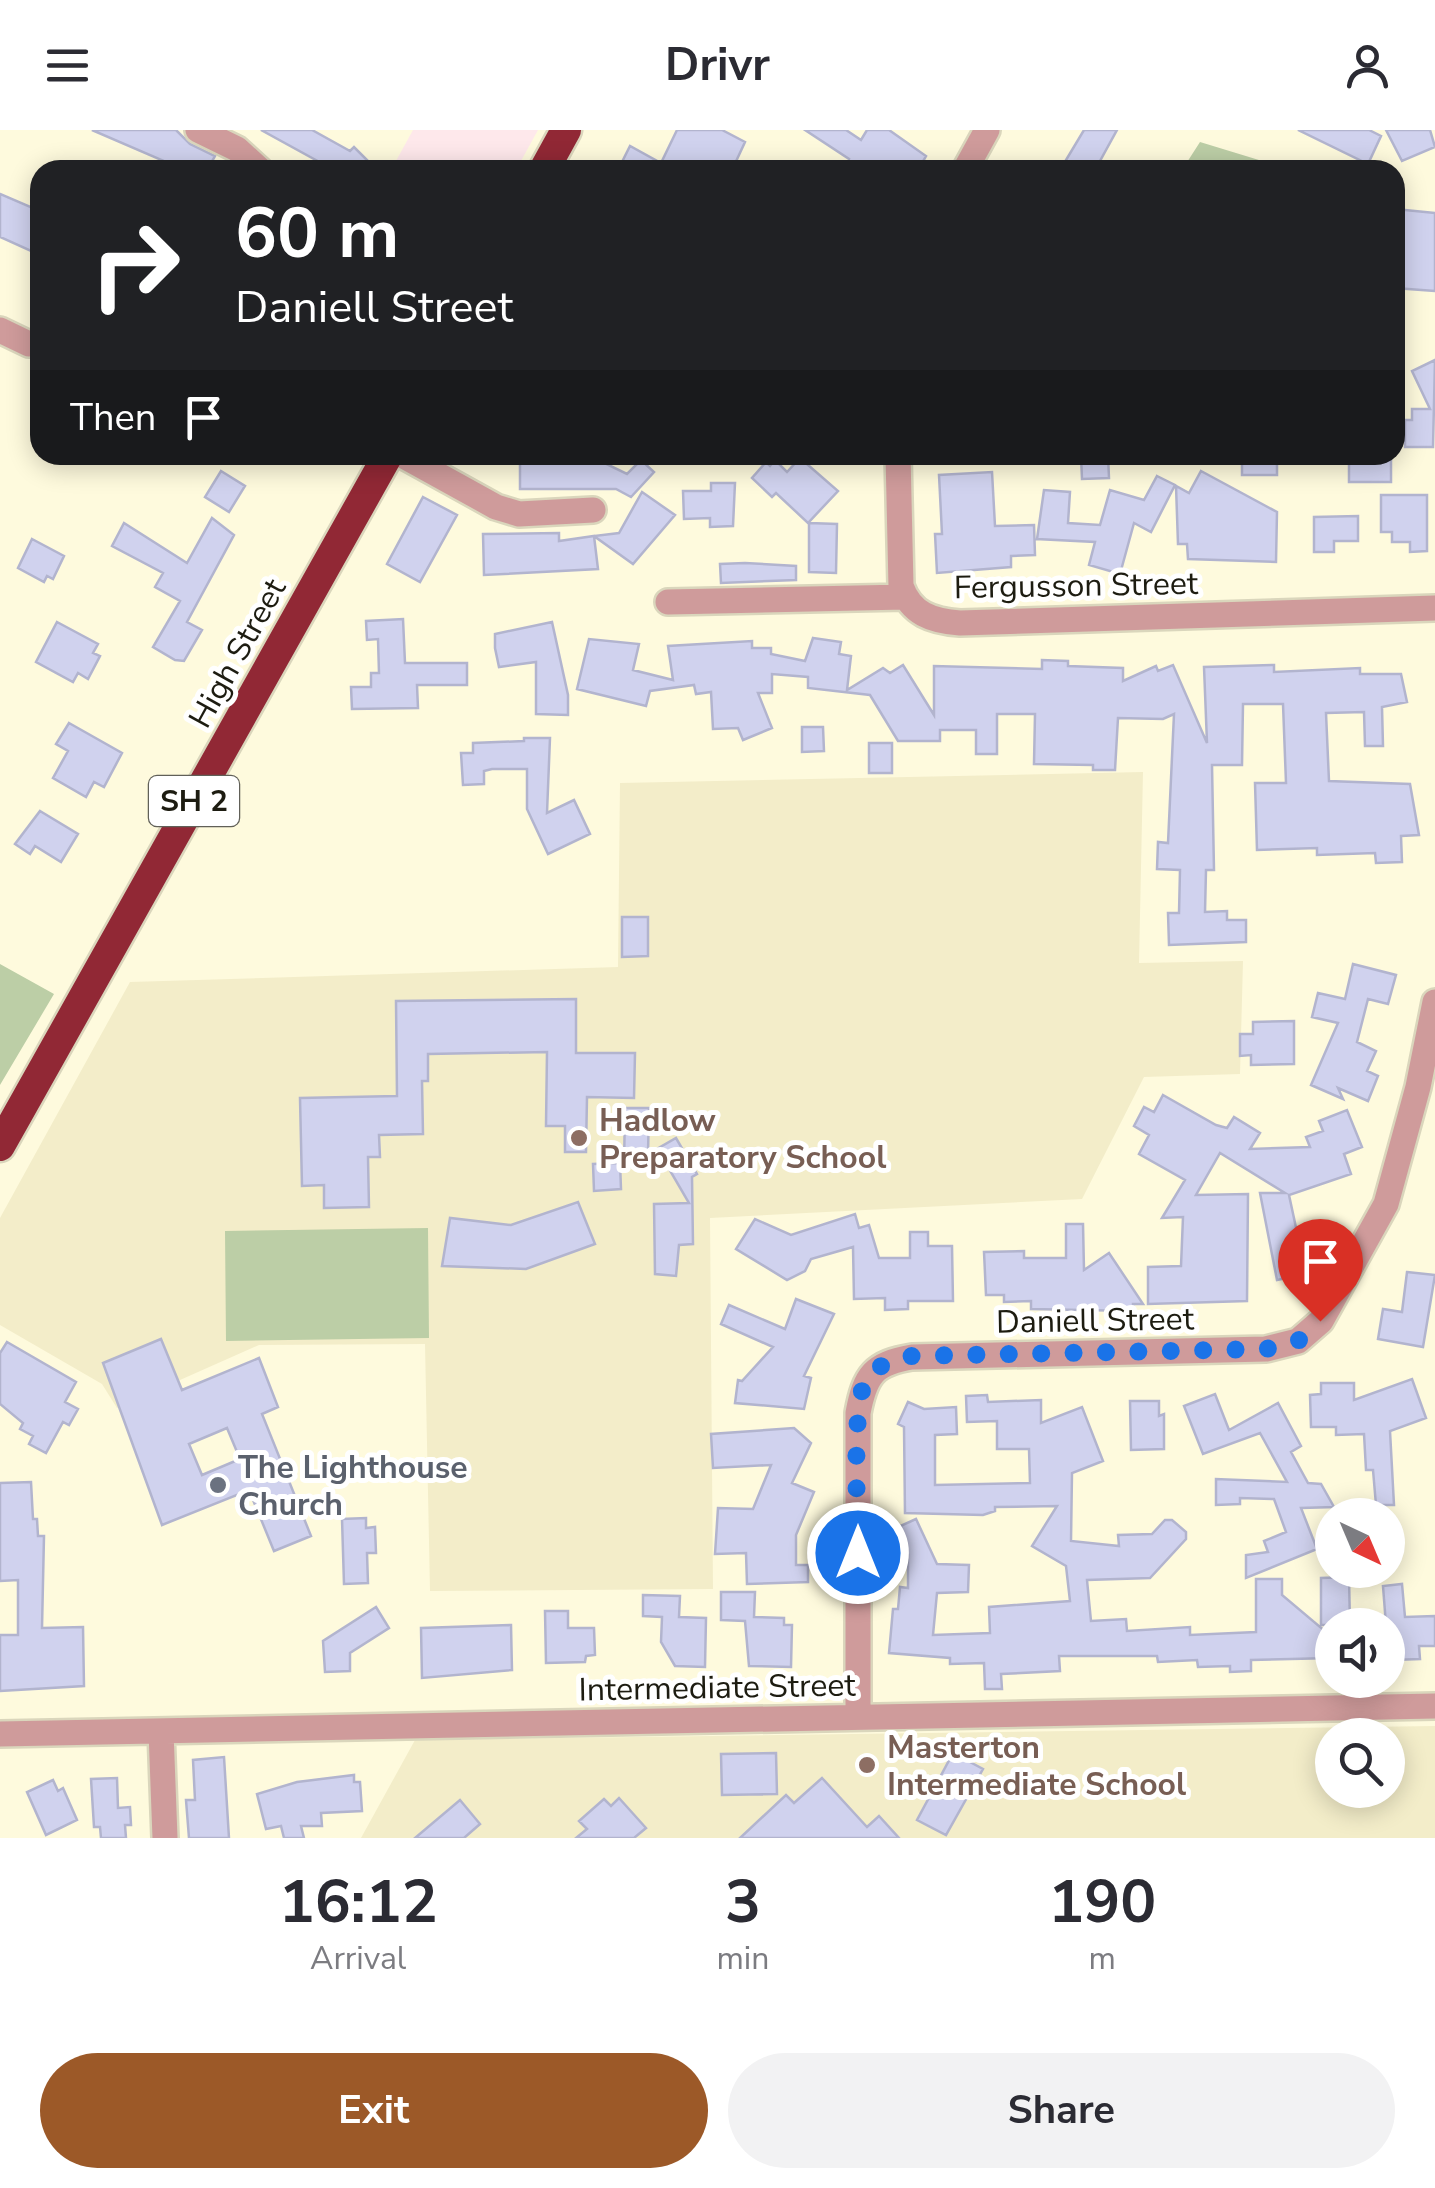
<!DOCTYPE html>
<style>
:root{--surface:#fff;--page:#f2f2f3;--text:#2b2b33;--muted:#7c7c81;--accent:#9c5928}
body{margin:0;font-family:"Nunito Sans",sans-serif;background:var(--page);color:var(--text);height:100vh;display:flex;flex-direction:column;font-size:38px;white-space:nowrap}
*{box-sizing:border-box;margin:0}
p{font-size:32px;color:var(--muted)}
.icon{flex:none;width:55px;height:55px;fill:none;stroke:currentColor;stroke-width:2;stroke-linecap:round;stroke-linejoin:round}
.map{position:relative;height:1708px;overflow:hidden}
.sheet{display:flex;flex-direction:column;background:var(--surface);flex:1}
.sheet>*{flex:none}
.hud{position:absolute;left:30px;top:30px;width:1375px;height:305px;border-radius:30px;box-shadow:0 5px 25px #0003;background:#202124;color:#fff;overflow:hidden}
.needle{width:65px;rotate:136deg}
.controls{position:absolute;left:1315px;top:1368px;display:grid;gap:20px}
.controls a{display:grid;place-items:center;width:90px;height:90px;border-radius:50%;background:var(--surface);box-shadow:0 5px 25px #0003;font-size:50px}
.pin{position:absolute;display:grid;place-items:center;width:85px;height:85px;color:#fff;margin:-102px -42px;border-radius:50% 50% 50% 0;rotate:-45deg;box-shadow:0 0 10px #0007}
.pin .icon{rotate:45deg}
.me{position:absolute;width:110px;margin:-55px;rotate:0deg;stroke-linejoin:round;filter:drop-shadow(0 0 8px #0008)}
.turn{display:flex;align-items:center;gap:35px;height:210px;padding:0 40px;font-size:45px}
.turn .icon{width:130px;height:130px;stroke-width:2.5}
.turn b{display:block;font-size:70px;line-height:85px}
.then{display:flex;align-items:center;height:95px;padding:0 40px;background:#0003;gap:20px;font-size:38px}
.eta{display:flex;justify-content:space-evenly;align-items:center;height:170px;text-align:center}
.eta b{font-size:60px;font-weight:700;line-height:70px}
.primary-button{display:flex;gap:20px;margin-top:auto;padding:20px 40px}
.primary-button a{flex:1;height:115px;border-radius:60px;background:var(--accent);color:#fff;font-size:40px;font-weight:700;line-height:115px;text-align:center}
.primary-button a+a{background:var(--page);color:var(--text)}
header{display:flex;justify-content:space-between;align-items:center;height:130px;padding:0 40px;background:var(--surface);font-size:45px;font-weight:700}
.map>svg:first-child{display:block}
</style>
<header><svg class="icon" aria-label="menu" viewBox="0 0 24 24"><path d="M4 6h16M4 12h16M4 18h16"/></svg>Drivr<svg class="icon" aria-label="person" viewBox="0 0 24 24"><circle cx="12" cy="8" r="4"/><path d="M4 21q1-7 8-7t8 7"/></svg></header>
<div class="map">
<svg width="1435" height="1708" viewBox="0 0 1435 1708">
<rect width="100%" height="100%" fill="#fefadd"/>
<path fill="#fee8eb" d="M 413,0 L 538,0 L 516,40 L 391,40 Z"/>
<path fill="#f3edc9" fill-rule="evenodd" d="M 1143,642 L 1139,833 L 1243,831 L 1240,944 L 1144,947 L 1082,1069 L 710,1088 L 713,1459 L 430,1461 L 425,1214 L 259,1215 L 117,1278 L 102,1254 L 0,1195 L 0,1088 L 130,852 L 618,837 L 620,653 Z
M 1435,1596 L 1435,1708 L 361,1708 L 415,1610 ZM 1332,1605 L 1388,1605 L 1388,1660 L 1332,1660 Z"/>
<path fill="#bccea6" d="M 1200,12 L 1292,40 L 1182,40 Z
M 0,834 L 54,864 L 0,955 Z
M 428,1098 L 429,1208 L 226,1211 L 225,1101 Z"/>
<path fill="#d0d2ee" stroke="#b2b4ce" stroke-width="2.5" fill-rule="evenodd" d="M 92,0 L 176,0 L 190,14 L 215,26 L 207,40 L 159,40 L 164,31 Z
M 261,0 L 312,0 L 350,21 L 354,17 L 377,40 L 334,40 Z
M 677,0 L 722,0 L 745,12 L 732,40 L 618,40 L 630,16 L 661,33 Z
M 805,0 L 846,0 L 861,10 L 867,0 L 889,0 L 926,26 L 918,40 L 843,40 L 849,29 Z
M 1084,0 L 1117,0 L 1095,40 L 1060,40 Z
M 1298,0 L 1369,0 L 1381,6 L 1368,34 Z
M 1386,0 L 1430,0 L 1435,17 L 1402,31 Z
M 0,64 L 40,81 L 40,125 L 0,107 Z
M 1395,79 L 1435,83 L 1435,161 L 1395,158 Z
M 1435,230 L 1433,317 L 1405,317 L 1405,290 L 1412,290 L 1412,279 L 1430,279 L 1412,241 Z
M 520,325 L 596,325 L 596,329 L 627,344 L 641,330 L 654,342 L 631,367 L 616,359 L 520,359 Z
M 1108,325 L 1109,348 L 1082,349 L 1081,326 Z
M 1368,325 L 1391,325 L 1391,352 L 1349,352 L 1349,331 L 1368,331 Z
M 1242,327 L 1277,327 L 1277,345 L 1242,345 Z
M 800,328 L 838,361 L 808,393 L 776,363 L 772,367 L 752,348 L 766,332 L 770,336 L 775,330 L 787,342 Z
M 221,341 L 245,356 L 229,382 L 205,367 Z
M 1201,341 L 1277,382 L 1276,432 L 1188,429 L 1187,414 L 1178,414 L 1176,356 L 1189,363 Z
M 992,342 L 995,396 L 1034,395 L 1035,425 L 1011,426 L 1011,437 L 937,443 L 935,404 L 942,404 L 939,345 Z
M 1157,346 L 1175,355 L 1151,402 L 1134,393 L 1120,444 L 1089,435 L 1095,412 L 1037,409 L 1044,360 L 1070,362 L 1068,393 L 1100,395 L 1110,360 L 1144,370 Z
M 711,353 L 735,353 L 733,396 L 710,397 L 710,388 L 684,389 L 683,361 L 711,361 Z
M 642,362 L 675,385 L 633,434 L 594,406 L 619,403 Z
M 1381,365 L 1427,365 L 1427,421 L 1410,422 L 1410,412 L 1392,412 L 1392,402 L 1381,402 Z
M 423,367 L 457,385 L 420,452 L 387,434 Z
M 1358,386 L 1358,411 L 1334,411 L 1334,422 L 1314,422 L 1314,387 Z
M 212,388 L 234,405 L 187,492 L 202,500 L 184,531 L 175,530 L 153,517 L 180,471 L 155,457 L 163,443 L 112,416 L 124,393 L 187,433 Z
M 809,393 L 837,394 L 836,443 L 809,442 Z
M 559,403 L 559,411 L 594,406 L 598,439 L 484,445 L 483,404 Z
M 32,409 L 64,426 L 53,449 L 47,446 L 44,452 L 18,438 Z
M 745,433 L 796,436 L 796,450 L 721,453 L 720,434 Z
M 403,489 L 405,533 L 467,533 L 467,555 L 417,555 L 418,578 L 352,579 L 351,557 L 371,557 L 371,543 L 379,543 L 378,509 L 367,510 L 366,491 Z
M 57,492 L 98,514 L 93,523 L 100,526 L 88,549 L 78,543 L 73,552 L 36,532 Z
M 552,492 L 568,565 L 568,585 L 536,584 L 536,532 L 499,537 L 495,518 L 495,504 Z
M 813,508 L 841,512 L 839,524 L 851,526 L 847,560 L 883,538 L 890,543 L 903,535 L 934,585 L 934,536 L 1042,539 L 1042,530 L 1068,531 L 1068,536 L 1123,538 L 1123,551 L 1156,536 L 1158,541 L 1173,535 L 1207,613 L 1204,537 L 1274,535 L 1274,542 L 1360,538 L 1360,544 L 1401,544 L 1407,572 L 1382,577 L 1383,616 L 1365,616 L 1364,582 L 1326,583 L 1329,651 L 1410,654 L 1419,705 L 1401,706 L 1402,732 L 1376,733 L 1375,723 L 1317,725 L 1317,718 L 1257,720 L 1255,653 L 1286,653 L 1283,574 L 1243,574 L 1242,635 L 1212,635 L 1214,740 L 1206,740 L 1205,782 L 1227,781 L 1227,790 L 1246,790 L 1246,812 L 1169,815 L 1168,783 L 1179,783 L 1180,740 L 1157,739 L 1158,712 L 1168,713 L 1174,584 L 1163,589 L 1118,588 L 1115,640 L 1093,640 L 1093,635 L 1034,634 L 1035,584 L 997,584 L 997,624 L 976,624 L 976,600 L 940,600 L 940,611 L 898,611 L 870,565 L 808,558 L 808,547 L 772,544 L 772,563 L 758,563 L 772,598 L 743,610 L 738,598 L 713,599 L 711,562 L 696,564 L 694,555 L 650,561 L 646,576 L 577,559 L 589,509 L 639,514 L 633,540 L 673,550 L 668,516 L 752,511 L 752,518 L 771,518 L 771,524 L 805,531 Z
M 69,593 L 122,623 L 104,657 L 94,652 L 86,667 L 53,648 L 68,621 L 56,614 Z
M 802,597 L 823,597 L 824,621 L 802,622 Z
M 524,608 L 550,608 L 547,683 L 574,670 L 590,704 L 548,724 L 527,679 L 527,639 L 492,639 L 484,641 L 484,654 L 463,655 L 461,623 L 473,623 L 473,613 L 524,611 Z
M 869,613 L 892,613 L 892,643 L 869,643 Z
M 40,681 L 78,704 L 61,732 L 35,716 L 30,724 L 15,714 Z
M 622,787 L 648,787 L 648,826 L 622,827 Z
M 1353,834 L 1396,845 L 1388,874 L 1368,869 L 1357,912 L 1376,921 L 1367,941 L 1378,946 L 1368,971 L 1338,958 L 1343,969 L 1311,955 L 1338,893 L 1312,887 L 1318,863 L 1345,869 Z
M 576,869 L 576,923 L 635,923 L 634,968 L 587,967 L 586,1022 L 565,1022 L 565,996 L 546,996 L 547,922 L 428,924 L 428,951 L 422,951 L 423,1004 L 379,1005 L 380,1027 L 368,1027 L 369,1077 L 324,1078 L 324,1055 L 302,1056 L 300,968 L 397,966 L 396,871 Z
M 1294,891 L 1294,934 L 1251,935 L 1251,925 L 1240,926 L 1240,904 L 1253,904 L 1253,892 Z
M 1163,965 L 1216,995 L 1227,998 L 1234,987 L 1260,1003 L 1250,1019 L 1310,1017 L 1306,1007 L 1323,1001 L 1319,991 L 1347,980 L 1362,1017 L 1344,1024 L 1351,1044 L 1289,1065 L 1306,1144 L 1277,1150 L 1260,1063 L 1285,1063 L 1220,1023 L 1196,1065 L 1248,1064 L 1247,1171 L 1148,1174 L 1148,1137 L 1181,1136 L 1183,1087 L 1162,1088 L 1185,1050 L 1139,1024 L 1149,1005 L 1134,996 L 1144,977 L 1154,982 Z
M 625,978 L 649,978 L 648,1024 L 676,1008 L 697,1044 L 692,1047 L 693,1114 L 679,1115 L 676,1146 L 655,1144 L 654,1074 L 689,1073 L 668,1037 L 624,1036 Z
M 620,1033 L 621,1059 L 594,1061 L 593,1034 Z
M 578,1072 L 595,1114 L 526,1139 L 442,1136 L 450,1088 L 511,1095 Z
M 855,1084 L 859,1098 L 869,1095 L 879,1128 L 910,1128 L 910,1102 L 928,1102 L 928,1116 L 952,1116 L 953,1171 L 908,1171 L 908,1179 L 885,1180 L 885,1168 L 854,1169 L 853,1117 L 811,1129 L 805,1141 L 787,1150 L 736,1119 L 755,1089 L 791,1105 Z
M 1066,1094 L 1083,1094 L 1084,1140 L 1109,1123 L 1143,1174 L 1133,1174 L 1133,1181 L 1031,1179 L 1031,1171 L 1004,1172 L 1004,1165 L 986,1165 L 984,1122 L 1024,1121 L 1024,1128 L 1066,1128 Z
M 1407,1142 L 1435,1145 L 1423,1217 L 1378,1209 L 1383,1179 L 1402,1182 Z
M 796,1169 L 834,1184 L 804,1246 L 811,1248 L 804,1279 L 735,1273 L 738,1250 L 742,1251 L 773,1217 L 721,1194 L 729,1175 L 785,1199 Z
M 161,1209 L 182,1260 L 259,1228 L 278,1277 L 262,1284 L 311,1406 L 274,1421 L 249,1360 L 162,1395 L 103,1233 ZM 227,1298 L 240,1329 L 202,1345 L 189,1314 Z
M 7,1212 L 76,1252 L 65,1272 L 78,1279 L 69,1295 L 63,1292 L 46,1323 L 29,1314 L 33,1306 L 20,1299 L 23,1293 L 0,1274 L 0,1223 Z
M 1412,1249 L 1426,1288 L 1390,1301 L 1394,1375 L 1376,1375 L 1373,1340 L 1366,1340 L 1364,1304 L 1336,1305 L 1336,1297 L 1311,1297 L 1310,1265 L 1321,1264 L 1321,1253 L 1354,1253 L 1354,1270 Z
M 1215,1264 L 1229,1300 L 1278,1273 L 1301,1316 L 1291,1322 L 1308,1353 L 1321,1354 L 1334,1377 L 1301,1378 L 1317,1419 L 1246,1448 L 1246,1425 L 1268,1422 L 1264,1411 L 1286,1402 L 1274,1369 L 1240,1368 L 1240,1374 L 1216,1375 L 1216,1349 L 1287,1352 L 1260,1303 L 1203,1324 L 1184,1276 Z
M 987,1265 L 988,1272 L 1041,1270 L 1041,1293 L 1082,1277 L 1103,1331 L 1072,1343 L 1071,1411 L 1119,1416 L 1118,1405 L 1152,1404 L 1165,1390 L 1172,1390 L 1186,1402 L 1186,1409 L 1150,1448 L 1087,1450 L 1091,1491 L 1126,1489 L 1127,1501 L 1190,1497 L 1190,1505 L 1256,1502 L 1256,1449 L 1282,1449 L 1282,1465 L 1332,1507 L 1332,1528 L 1251,1530 L 1251,1541 L 1230,1542 L 1230,1536 L 1198,1537 L 1197,1530 L 1158,1532 L 1157,1526 L 1059,1526 L 1060,1541 L 1001,1544 L 1002,1559 L 985,1559 L 984,1533 L 950,1534 L 950,1528 L 889,1523 L 893,1479 L 898,1479 L 900,1457 L 908,1458 L 908,1424 L 896,1398 L 916,1389 L 937,1434 L 969,1435 L 968,1462 L 937,1463 L 933,1505 L 990,1503 L 989,1477 L 1070,1471 L 1066,1436 L 1032,1416 L 1057,1376 L 995,1377 L 995,1381 L 983,1385 L 905,1383 L 904,1297 L 898,1294 L 908,1272 L 924,1279 L 956,1277 L 957,1304 L 935,1305 L 935,1355 L 1030,1353 L 1029,1319 L 997,1319 L 997,1291 L 967,1292 L 966,1266 Z
M 1130,1271 L 1159,1271 L 1159,1286 L 1164,1284 L 1164,1319 L 1131,1320 Z
M 794,1298 L 811,1313 L 792,1353 L 814,1362 L 796,1405 L 796,1435 L 808,1435 L 808,1452 L 747,1454 L 746,1423 L 715,1424 L 718,1378 L 753,1379 L 771,1335 L 713,1338 L 711,1304 Z
M 31,1352 L 33,1389 L 37,1389 L 38,1406 L 44,1406 L 42,1498 L 83,1497 L 84,1556 L 0,1561 L 0,1505 L 18,1505 L 18,1450 L 0,1451 L 0,1353 Z
M 366,1388 L 366,1398 L 375,1397 L 376,1423 L 367,1423 L 368,1453 L 344,1454 L 342,1389 Z
M 1349,1447 L 1350,1495 L 1321,1495 L 1321,1448 Z
M 1402,1454 L 1405,1487 L 1435,1486 L 1435,1516 L 1419,1516 L 1420,1529 L 1393,1530 L 1392,1495 L 1386,1495 L 1383,1456 Z
M 721,1462 L 755,1462 L 754,1487 L 784,1488 L 784,1495 L 792,1495 L 791,1537 L 749,1536 L 745,1491 L 721,1490 Z
M 643,1465 L 680,1466 L 679,1487 L 706,1488 L 705,1537 L 675,1536 L 661,1512 L 662,1487 L 643,1486 Z
M 376,1477 L 389,1498 L 350,1523 L 350,1541 L 325,1542 L 323,1511 Z
M 545,1481 L 568,1481 L 568,1498 L 594,1498 L 595,1525 L 586,1526 L 585,1532 L 546,1533 Z
M 511,1495 L 512,1540 L 422,1548 L 421,1498 Z
M 776,1623 L 777,1664 L 722,1665 L 721,1624 Z
M 953,1623 L 983,1639 L 946,1705 L 917,1690 Z
M 224,1627 L 229,1708 L 189,1708 L 186,1670 L 195,1670 L 193,1630 Z
M 354,1645 L 354,1652 L 360,1652 L 362,1681 L 321,1683 L 322,1696 L 301,1696 L 304,1708 L 284,1708 L 281,1696 L 266,1699 L 257,1664 L 297,1652 Z
M 117,1648 L 118,1678 L 130,1677 L 131,1695 L 125,1695 L 126,1708 L 101,1708 L 100,1697 L 94,1697 L 91,1649 Z
M 822,1648 L 867,1697 L 879,1686 L 899,1708 L 740,1708 L 786,1665 L 794,1673 Z
M 53,1650 L 58,1661 L 63,1658 L 77,1690 L 46,1705 L 27,1662 Z
M 619,1668 L 646,1698 L 634,1708 L 576,1708 L 587,1699 L 579,1691 L 604,1669 L 611,1676 Z
M 460,1670 L 480,1694 L 464,1708 L 415,1708 Z"/>
<g fill="none" stroke-linecap="round" stroke-linejoin="round">
<g stroke="#dad6bc" stroke-width="30">
<path id="street" d="M 198,0 L 237,19 L 260,40
M 965,40 L 987,0
M 0,200 L 29,214
M 402,325 L 496,377 L 519,384 L 593,380
M 898,325 L 901,456 C 911,484 932,491 960,493 L 1435,478
M 668,472 L 905,467
M 858,1586 L 858,1283 C 865,1245 874,1233 912,1227 L 1266,1219 L 1298,1211 L 1321,1191 L 1386,1074 L 1418,957 L 1435,872
M 161,1601 L 165,1708
M 0,1604 L 1435,1576"/>
</g>
<g stroke="#dad6bc" stroke-width="35">
<path id="highway" d="M 544,40 L 566,0
M 0,1016 L 388,325"/>
</g>
<use href="#street" stroke="#cf9b9b" stroke-width="25"/>
<use href="#highway" stroke="#912835" stroke-width="30"/>
</g>
<g fill="none" stroke-linecap="round" stroke-linejoin="round">
<path stroke="#1a73e8" stroke-width="18" stroke-dasharray="0 32.4" d="M 858,1423 C 858,1391 851,1273 866,1251 C 879,1233 892,1230 912,1226 L 1266,1219 L 1298,1211 L 1320,1191"/>
</g>
<g fill="#8d6e63" stroke="#fff" stroke-width="4">
<circle cx="579" cy="1008" r="10"/>
<circle cx="867" cy="1635" r="10"/>
</g>
<circle fill="#6b7280" stroke="#fff" stroke-width="4" cx="218" cy="1355" r="10"/>
<g text-anchor="middle" stroke-width="10" stroke-linejoin="round" paint-order="stroke">
<rect fill="#fff" stroke="#616058" stroke-width="2.5" x="149" y="646" width="90" height="50" rx="8"/>
<g font-size="30" font-weight="bold" fill="#1d1c11">
<text x="194" y="681">SH 2</text>
</g>
<g font-size="32" fill="#1d1c11" stroke="#fff">
<text transform="translate(1076 455) rotate(-1)" y="11">Fergusson Street</text>
<text transform="translate(237 523) rotate(-61)" y="11">High Street</text>
<text transform="translate(1095 1190) rotate(-1)" y="11">Daniell Street</text>
<text transform="translate(717 1557) rotate(-1)" y="11">Intermediate Street</text>
</g>
<g font-size="32" font-weight="bold" fill="#785e54" stroke="#fff" text-anchor="start">
<text x="599" y="1001">Hadlow<tspan x="599" dy="37">Preparatory School</tspan></text>
<text x="887" y="1628">Masterton<tspan x="887" dy="37">Intermediate School</tspan></text>
</g>
<g font-size="32" font-weight="bold" fill="#5b616d" stroke="#fff" text-anchor="start">
<text x="238" y="1348">The Lighthouse<tspan x="238" dy="37">Church</tspan></text>
</g>
</g>
</svg>
<div class="controls">
<a><svg class="needle" viewBox="-14 -14 28 28"><path d="M0-13l5 13h-10z" fill="#e53935"/><path d="M0 13l5-13h-10z" fill="#7c7c81"/></svg></a>
<a><svg class="icon" aria-label="sound" viewBox="0 0 24 24"><path d="M4 9h4l5-4v14l-5-4H4zM17 9q2 3 0 6"/></svg></a>
<a><svg class="icon" aria-label="search" viewBox="0 0 24 24"><circle cx="10" cy="10" r="6"/><path d="M15 15l6 6"/></svg></a>
</div>
<div class="pin" style="left:1320px;top:1191px;background:#d93025"><svg class="icon" aria-label="arrive" viewBox="0 0 24 24"><path d="M6 21V4h12l-3 4 3 4H6"/></svg></div>
<svg class="me" style="left:858px;top:1423px" viewBox="-20 -20 40 40"><circle r="17" fill="#1a73e8" stroke="#fff" stroke-width="3"/><path d="M0-11L8 9 0 5-8 9z" fill="#fff"/></svg>
<div class="hud">
<div class="turn"><svg class="icon" aria-label="right" viewBox="0 0 24 24"><path d="M7 20v-9h11M14 6l5 5-5 5"/></svg><div><b>60 m</b>Daniell Street</div></div>
<div class="then">Then<svg class="icon" aria-label="arrive" viewBox="0 0 24 24"><path d="M6 21V4h12l-3 4 3 4H6"/></svg></div>
</div>
</div>
<section class="sheet">
<div class="eta">
<div><b>16:12</b><p>Arrival</p></div>
<div><b>3</b><p>min</p></div>
<div><b>190</b><p>m</p></div>
</div>
<div class="primary-button"><a>Exit</a><a>Share</a></div>
</section>
